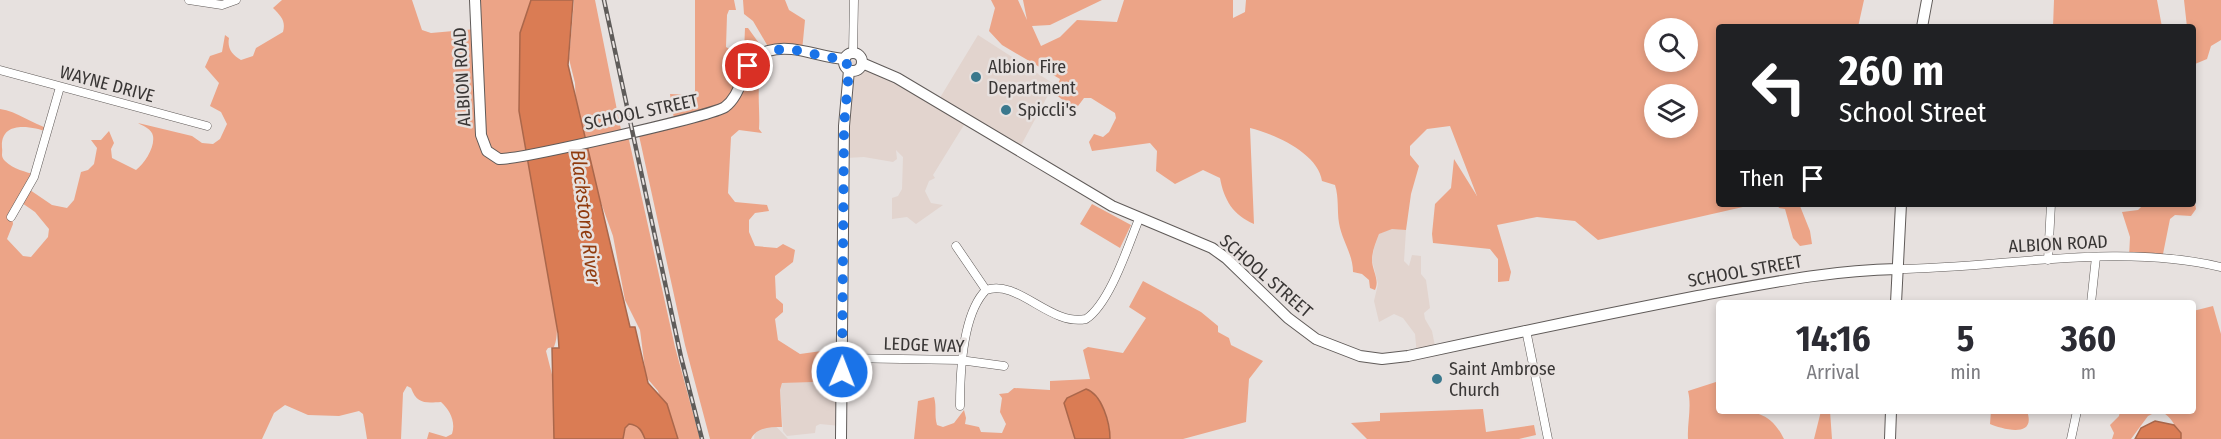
<!DOCTYPE html>
<style>
:root{--surface:#fff;--page:#f7f7f7;--text:#2b2b33;--muted:#7c7c81}
body{margin:0;font-family:"Fira Sans Condensed",sans-serif;background:var(--page);color:var(--text);height:100vh;display:flex;flex-direction:column;font-size:22px;white-space:nowrap}
*{box-sizing:border-box;margin:0}
p{font-size:20px;color:var(--muted)}
.icon{flex:none;width:33px;height:33px;fill:none;stroke:currentColor;stroke-width:2;stroke-linecap:round;stroke-linejoin:round}
.map{position:relative;flex:1;overflow:hidden}
.sheet{position:absolute;left:1716px;top:300px;width:480px;height:114px;display:flex;flex-direction:column;background:var(--surface);border-radius:6px;box-shadow:0 3px 9px #0003}
.sheet>*{flex:none}
.hud{position:absolute;left:1716px;top:24px;width:480px;height:183px;border-radius:6px;box-shadow:0 3px 9px #0003;background:#202124;color:#fff;overflow:hidden}
.controls{position:absolute;left:1644px;top:18px;display:grid;gap:12px}
.controls a{display:grid;place-items:center;width:54px;height:54px;border-radius:50%;background:var(--surface);box-shadow:0 3px 9px #0003;font-size:30px}
.pin{position:absolute;display:grid;place-items:center;width:51px;height:51px;color:#fff;margin:-26px;border:3px solid #fff;border-radius:50%;box-shadow:0 2px 6px #0007}
.me{position:absolute;width:66px;margin:-33px;rotate:1deg;stroke-linejoin:round;filter:drop-shadow(0 0 4px #0008)}
.turn{display:flex;align-items:center;gap:21px;height:126px;padding:0 24px;font-size:27px}
.turn .icon{width:78px;height:78px;stroke-width:2.5}
.turn b{display:block;font-size:42px;line-height:51px}
.then{display:flex;align-items:center;height:57px;padding:0 24px;background:#0003;gap:12px;font-size:22px}
.eta{display:flex;justify-content:space-evenly;align-items:center;height:102px;text-align:center}
.eta b{font-size:36px;font-weight:700;line-height:42px}
.map>svg:first-child{display:block}
</style>
<div class="map">
<svg width="2221" height="439" viewBox="0 0 2221 439">
<rect width="100%" height="100%" fill="#e7e1df"/>
<path fill="#e2d4ce" d="M 978,35 L 1054,84 L 1018,151 L 967,120 L 933,175 L 935,178 L 929,181 L 925,191 L 931,203 L 943,205 L 916,224 L 907,217 L 892,219 L 892,198 L 898,196 L 902,189 L 903,157 L 896,150 L 897,159 L 893,162 L 864,157 L 846,158 L 847,85 L 851,60 L 874,66 L 938,101 Z
M 1392,228 L 1406,230 L 1404,261 L 1409,266 L 1412,255 L 1421,256 L 1421,274 L 1426,280 L 1430,308 L 1424,313 L 1425,319 L 1432,331 L 1436,351 L 1417,355 L 1415,334 L 1403,318 L 1394,314 L 1379,322 L 1374,301 L 1378,284 L 1372,260 L 1374,248 L 1379,234 Z
M 825,380 L 843,381 L 840,426 L 820,424 L 816,426 L 815,433 L 787,436 L 783,431 L 780,390 L 782,383 Z
M 770,420 L 788,439 L 754,439 L 755,430 Z"/>
<path fill="#eca487" fill-rule="evenodd" d="M 282,0 L 412,0 L 422,30 L 431,33 L 476,29 L 476,0 L 534,0 L 523,30 L 519,95 L 555,298 C 555,313 560,333 554,347 L 548,348 L 546,351 L 558,398 L 564,439 L 427,439 L 429,432 L 446,437 L 452,434 C 456,422 450,410 441,402 C 425,403 417,404 411,388 L 407,386 L 403,393 L 401,439 L 367,439 L 363,414 L 359,411 L 339,416 L 308,415 L 285,405 L 274,413 L 262,439 L 0,439 L 0,109 C 17,111 32,124 50,129 L 48,132 C 31,126 0,120 2,148 C 3,153 0,156 5,161 C 13,169 26,172 36,175 L 30,190 L 52,205 L 67,208 L 74,200 L 81,172 L 88,170 L 94,164 L 97,148 L 91,140 L 101,140 L 109,131 L 114,143 L 111,149 L 112,158 L 136,170 C 145,163 155,147 153,136 C 152,129 143,126 138,123 L 192,136 L 202,143 L 213,144 L 220,139 L 227,124 L 221,112 L 210,106 L 219,83 L 205,67 L 210,56 L 222,52 L 225,35 L 229,38 C 227,48 232,55 241,60 L 253,56 L 256,48 L 283,32 C 286,21 281,16 273,8 ZM 22,203 L 35,212 L 49,229 L 48,237 L 31,257 L 23,256 L 7,239 L 13,224 L 12,217 Z
M 574,0 L 595,0 L 621,130 L 629,140 L 675,347 L 700,439 L 673,439 L 658,391 L 646,377 L 640,330 L 625,300 L 613,236 L 595,186 L 576,107 L 575,83 L 569,59 Z
M 695,0 L 734,0 L 736,10 L 729,10 L 727,15 L 726,47 L 733,51 L 735,62 L 749,70 L 746,77 L 759,86 C 758,101 760,115 759,129 L 762,133 L 739,130 L 731,137 L 728,193 L 735,202 L 767,205 L 769,211 L 755,213 L 749,220 L 749,232 L 755,246 L 777,248 L 783,244 L 795,250 L 793,262 L 775,276 L 776,298 L 783,304 L 783,312 L 775,319 L 778,340 L 800,354 L 843,348 L 843,381 L 782,383 L 780,390 L 782,427 C 770,427 757,427 751,439 L 710,439 L 685,345 L 638,131 L 674,119 L 670,94 L 692,95 L 695,91 Z
M 743,0 L 785,0 L 789,10 L 805,20 L 802,51 L 770,50 L 753,21 L 744,14 Z
M 991,0 L 1018,0 L 1027,20 L 1023,0 L 1102,0 L 1050,25 L 1032,26 L 1041,46 L 1060,37 L 1077,20 L 1117,22 L 1124,0 L 1233,0 L 1233,18 L 1245,12 L 1246,0 L 1864,0 L 1858,27 L 1719,27 L 1719,204 L 1756,204 L 1598,240 L 1575,221 L 1537,217 L 1497,225 L 1511,272 L 1509,281 L 1498,282 L 1498,259 L 1490,249 L 1433,243 L 1432,234 L 1435,204 L 1451,188 L 1454,159 L 1477,196 L 1450,126 L 1427,129 L 1410,146 L 1410,155 L 1419,166 L 1411,194 L 1406,230 L 1392,229 L 1379,234 C 1376,242 1372,251 1372,260 C 1372,270 1380,280 1375,290 L 1370,288 L 1369,280 L 1362,274 L 1353,272 C 1353,254 1342,241 1339,223 C 1337,210 1339,198 1335,185 L 1322,181 C 1318,153 1274,134 1250,128 L 1254,224 C 1233,215 1224,200 1220,178 L 1203,170 L 1175,184 L 1156,171 L 1157,151 L 1150,143 L 1092,151 L 1089,142 L 1094,134 L 1103,137 L 1109,132 L 1116,118 L 1115,113 L 1091,98 L 1084,98 L 1075,110 L 1054,93 L 1060,79 L 1002,45 L 989,31 L 995,8 ZM 1654,28 L 1688,28 L 1688,62 L 1654,62 ZM 1654,94 L 1688,94 L 1688,128 L 1654,128 Z
M 2054,0 L 2157,0 L 2162,27 L 2053,27 Z
M 2184,0 L 2221,0 L 2221,40 L 2211,46 L 2207,59 L 2195,64 L 2193,27 L 2187,27 Z
M 745,28 L 748,28 L 761,46 L 761,50 L 750,57 L 745,57 L 744,53 Z
M 2193,192 L 2196,209 L 2191,216 L 2175,215 L 2170,219 L 2162,259 L 2129,257 L 2130,237 L 2122,212 L 2138,210 L 2144,204 L 2193,204 Z
M 1092,204 L 1131,225 L 1120,248 L 1080,224 Z
M 1777,204 L 1800,206 L 1810,231 L 1812,244 L 1800,246 L 1793,238 L 1785,209 L 1779,208 Z
M 1143,281 L 1201,312 L 1218,326 L 1218,332 L 1229,338 L 1231,345 L 1263,361 L 1249,379 L 1246,422 L 1183,439 L 1110,439 C 1110,420 1103,399 1086,389 L 1067,398 L 1078,439 L 914,439 L 918,401 L 934,397 C 937,407 934,415 937,425 L 943,427 L 954,423 L 964,410 L 966,418 L 965,424 L 979,427 L 981,432 L 1002,433 L 1006,424 L 1000,412 L 1002,398 L 999,394 L 1008,393 L 1014,388 L 1050,390 L 1050,381 L 1090,379 L 1083,350 L 1088,347 L 1123,353 L 1146,318 L 1129,307 Z
M 2213,306 L 2221,334 L 2221,439 L 2178,439 C 2178,427 2171,417 2161,411 L 2193,411 L 2193,311 Z
M 1719,381 L 1719,411 C 1749,411 1769,408 1784,439 L 1688,439 C 1687,423 1692,407 1688,391 Z
M 1483,409 L 1486,432 L 1534,425 L 1536,435 L 1519,439 L 1367,439 L 1351,423 L 1380,421 L 1380,413 Z
M 1821,411 L 1830,411 L 1832,439 L 1814,439 Z
M 1991,411 L 2027,411 C 2037,439 2002,429 1990,424 Z
M 2120,411 L 2158,411 L 2148,416 L 2131,439 L 2112,439 L 2114,433 L 2110,425 L 2119,416 Z
M 632,419 L 643,431 L 645,439 L 623,439 L 625,422 Z"/>
<path fill="#da7c54" stroke="#aa674b" stroke-width="1.5" d="M 531,0 L 573,0 L 568,65 L 630,327 L 635,327 L 648,383 L 667,404 L 678,439 L 645,439 C 642,431 639,425 629,424 L 625,428 L 623,439 L 554,439 L 552,348 L 559,348 L 558,333 L 519,111 L 520,33 Z
M 1086,389 C 1102,394 1110,423 1110,439 L 1075,439 L 1064,403 L 1067,398 Z
M 2155,421 L 2174,425 L 2181,433 L 2181,439 L 2135,439 L 2141,428 Z"/>
<g fill="none" stroke-linecap="round" stroke-linejoin="round">
<g stroke="#605b59" stroke-width="9">
<path id="street" d="M 189,0 L 222,5 L 236,0
M 853,53 L 854,0
M 0,70 L 207,126
M 11,217 L 34,177 L 60,87
M 956,246 L 986,290
M 2048,260 L 2051,204
M 1897,269 C 2003,268 2116,242 2221,267
M 986,290 C 1017,278 1051,327 1086,319 C 1110,303 1128,246 1139,219
M 2091,303 L 2096,257
M 1526,330 L 1548,439
M 843,358 L 960,360 L 1004,366
M 960,406 C 960,374 962,314 986,290
M 2071,439 L 2077,411"/>
</g>
<g stroke="#605b59" stroke-width="12">
<path id="secondary" d="M 475,0 L 481,135 L 487,151 L 499,159 C 517,160 712,116 725,107 C 745,92 741,59 768,51 C 793,43 820,58 845,59
M 1922,27 L 1927,0
M844 62a9 9 0 1 1 18 0a9 9 0 1 1-18 0Z
M 862,63 L 897,78 L 1112,206 L 1212,248 L 1226,258 L 1288,318 L 1316,339 L 1360,356 L 1382,359 L 1408,356 C 1505,335 1601,315 1698,296 C 1764,284 1830,270 1897,269
M 1896,303 L 1901,204
M 841,439 L 844,126 L 849,70
M 1890,439 L 1891,411"/>
</g>
<use href="#street" stroke="#fff" stroke-width="8"/>
<use href="#secondary" stroke="#fff" stroke-width="10"/>
<g stroke="#5f5c5a" stroke-width="4.5">
<path id="rail" d="M 604,0 L 681,357 L 702,439"/>
</g>
<use href="#rail" stroke="#e7e1df" stroke-width="2" stroke-dasharray="7" stroke-linecap="butt"/>
</g>
<g fill="none" stroke-linecap="round" stroke-linejoin="round">
<path stroke="#1a73e8" stroke-width="10" stroke-dasharray="0 18" d="M 748,66 C 777,34 809,58 845,59 L 849,70 L 844,126 L 842,372"/>
</g>
<g fill="#3a788d" stroke="#e7e1df" stroke-width="2">
<circle cx="976" cy="77" r="6"/>
<circle cx="1006" cy="110" r="6"/>
<circle cx="1437" cy="379" r="6"/>
</g>
<g text-anchor="middle" stroke-width="5" stroke-linejoin="round" paint-order="stroke">
<g font-size="18" fill="#393635" stroke="#e7e1df" text-anchor="start">
<text x="988" y="73">Albion Fire<tspan x="988" dy="21">Department</tspan></text>
<text x="1018" y="116">Spiccli's</text>
<text x="1449" y="375">Saint Ambrose<tspan x="1449" dy="21">Church</tspan></text>
</g>
<g font-size="18" fill="#393635" stroke="#e7e1df">
<text transform="translate(462 77) rotate(-93)" y="6">ALBION ROAD</text>
<text transform="translate(107 84) rotate(15)" y="6">WAYNE DRIVE</text>
<text transform="translate(641 112) rotate(-12)" y="6">SCHOOL STREET</text>
<text transform="translate(2058 244) rotate(-3)" y="6">ALBION ROAD</text>
<text transform="translate(1745 271) rotate(-10)" y="6">SCHOOL STREET</text>
<text transform="translate(1266 276) rotate(41)" y="6">SCHOOL STREET</text>
<text transform="translate(924 345) rotate(2)" y="6">LEDGE WAY</text>
</g>
<g font-size="20" font-style="italic" fill="#903a0d" stroke="#e7e1df">
<text transform="translate(586 217) rotate(83)" y="7">Blackstone River</text>
</g>
</g>
</svg>
<div class="controls">
<a><svg class="icon" aria-label="search" viewBox="0 0 24 24"><circle cx="10" cy="10" r="6"/><path d="M15 15l6 6"/></svg></a>
<a><svg class="icon" aria-label="layers" viewBox="0 0 24 24"><path d="M12 4l9 5-9 5-9-5zM3 14l9 5 9-5"/></svg></a>
</div>
<div class="pin" style="left:748px;top:66px;background:#d93025"><svg class="icon" aria-label="arrive" viewBox="0 0 24 24"><path d="M6 21V4h12l-3 4 3 4H6"/></svg></div>
<svg class="me" style="left:842px;top:372px" viewBox="-20 -20 40 40"><circle r="17" fill="#1a73e8" stroke="#fff" stroke-width="3"/><path d="M0-11L8 9 0 5-8 9z" fill="#fff"/></svg>
<div class="hud">
<div class="turn"><svg class="icon" aria-label="left" viewBox="0 0 24 24"><path d="M17 20v-9H6M10 6l-5 5 5 5"/></svg><div><b>260 m</b>School Street</div></div>
<div class="then">Then<svg class="icon" aria-label="arrive" viewBox="0 0 24 24"><path d="M6 21V4h12l-3 4 3 4H6"/></svg></div>
</div>
<section class="sheet">
<div class="eta">
<div><b>14:16</b><p>Arrival</p></div>
<div><b>5</b><p>min</p></div>
<div><b>360</b><p>m</p></div>
</div>
</section>
</div>
